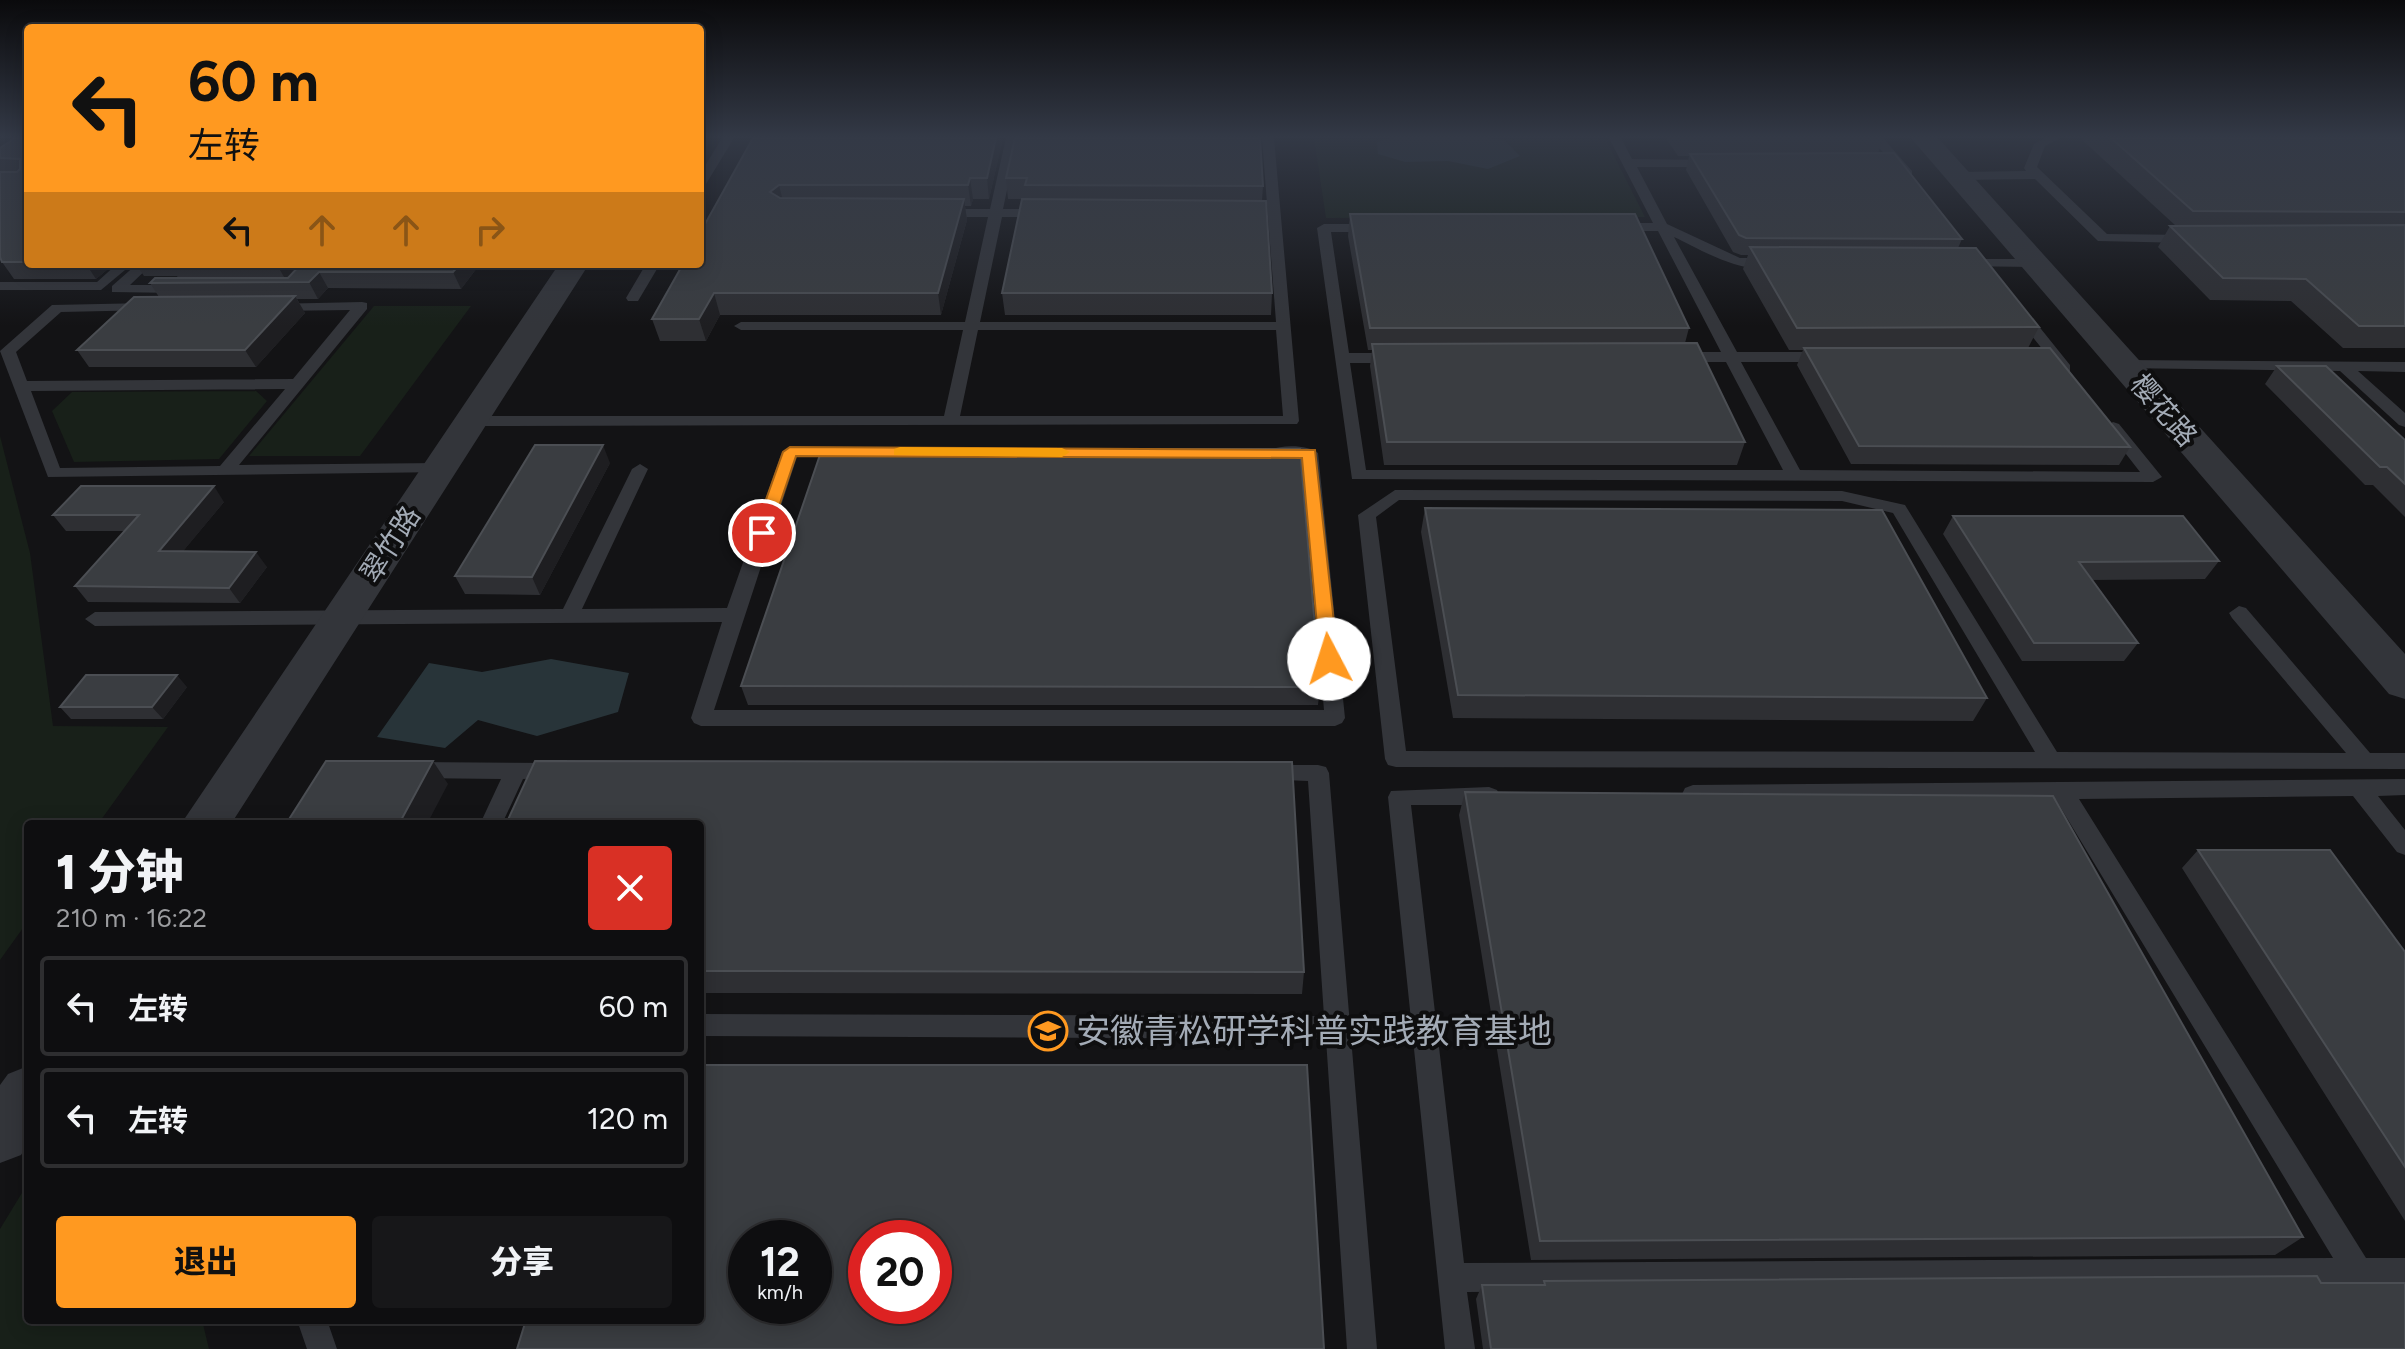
<!DOCTYPE html>
<html lang="zh">
<meta charset="utf-8">
<style>
:root{--surface:#0e0e10;--page:#171719;--text:#f1f3f6;--muted:#9b9c9f;--line:#2e2e30;--accent:#ff9920}
body{margin:0;font-family:Figtree,"Noto Sans SC",sans-serif;background:var(--page);color:var(--text);height:100vh;display:flex;flex-direction:column;font-size:30px;white-space:nowrap}
*{box-sizing:border-box;margin:0}
p{font-size:26px;color:var(--muted)}
.icon{flex:none;width:44px;height:44px;fill:none;stroke:currentColor;stroke-width:2;stroke-linecap:round;stroke-linejoin:round}
.map{position:relative;flex:1;overflow:hidden}
.sheet{position:absolute;left:24px;top:820px;width:680px;height:504px;display:flex;flex-direction:column;background:var(--surface);border-radius:8px;box-shadow:0 4px 20px #0003,0 0 0 2px var(--line)}
.sheet>*{flex:none}
.guide{position:absolute;left:24px;top:24px;width:680px;height:244px;border-radius:8px;box-shadow:0 4px 20px #0003,0 0 0 2px var(--line);background:#ff9920;color:#111;overflow:hidden}
.speed{position:absolute;left:728px;top:1220px;display:flex;gap:16px;font-size:40px;font-weight:700;text-align:center}
.speed>*{display:grid;place-content:center;width:104px;height:104px;border-radius:50%;background:var(--surface);box-shadow:0 4px 20px #0003,0 0 0 2px var(--line);line-height:1}
.speed small{font-size:20px;font-weight:400}
.speed .limit{border:12px solid #d22;background:#fff;color:#111}
.pin{position:absolute;display:grid;place-items:center;width:68px;height:68px;color:#fff;margin:-34px;border:4px solid #fff;border-radius:50%;box-shadow:0 2px 8px #0007}
.me{position:absolute;width:88px;margin:-44px;rotate:355deg;stroke-linejoin:round;filter:drop-shadow(0 0 6px #0008)}
.turn{display:flex;align-items:center;gap:28px;height:168px;padding:0 32px;font-size:36px}
.turn .icon{width:104px;height:104px;stroke-width:2.5}
.turn b{display:block;font-size:56px;line-height:68px}
.lanes{display:flex;align-items:center;height:76px;padding:0 32px;background:#0003;justify-content:center;gap:40px;direction:ltr}
.lanes .off{opacity:.35}
.round{display:grid;place-items:center;flex:none;width:84px;height:84px;border-radius:8px;background:var(--page)}
.headline{display:flex;align-items:center;justify-content:space-between;height:136px;padding:0 32px}
h1{font-size:48px;font-weight:800;line-height:60px}
.cta{display:flex;gap:16px;margin-top:auto;padding:16px 32px}
.cta a{flex:1;height:92px;border-radius:8px;background:var(--accent);color:#111;font-size:32px;font-weight:800;line-height:92px;text-align:center}
.cta a+a{background:var(--page);color:var(--text)}
ul{padding:0;list-style:none}
li{display:flex;align-items:center;gap:24px;height:100px;margin:0 16px 12px;padding:0 16px;border:4px solid var(--line);border-radius:8px}
li div{flex:1}
li b{display:block;font-size:30px}
li em{font-style:normal}
.map>svg:first-child{display:block}
</style>
<div class="map">
<svg width="2405" height="1349" viewBox="0 0 2405 1349">
<rect width="100%" height="100%" fill="#131315"/>
<path fill="#182019" d="M 1314,138 L 1605,138 L 1645,217 L 1326,218 Z
M 374,306 L 471,306 L 360,456 L 249,456 Z
M 256,391 L 267,401 L 219,459 L 74,462 L 52,411 L 72,392 Z
M 0,436 L 30,553 L 53,726 L 168,727 L 98,824 L 28,824 L 28,921 L 0,960 Z
M 28,1183 L 28,1320 L 202,1320 L 209,1349 L 0,1349 L 0,1229 Z"/>
<path fill="#283439" d="M 1391,138 L 1488,138 L 1505,141 L 1520,156 L 1488,169 L 1448,161 L 1405,162 L 1378,154 L 1377,142 Z
M 551,659 L 629,673 L 618,712 L 537,736 L 478,720 L 445,748 L 377,737 L 429,663 L 482,672 Z"/>
<g fill="none" stroke-linecap="round" stroke-linejoin="round">
<path fill="#33353a" fill-rule="evenodd" d="M 722,138 L 734,138 L 706,184 L 700,188 L 700,174 Z
M 1006,138 L 1018,138 L 1003,209 L 1046,209 L 1053,213 L 1046,217 L 1002,217 L 980,322 L 1276,322 L 1262,138 L 1274,138 L 1299,421 L 1297,424 L 471,426 L 463,421 L 471,416 L 944,416 L 963,330 L 741,330 L 734,326 L 741,322 L 965,322 L 988,217 L 938,217 L 931,213 L 938,209 L 990,209 ZM 978,330 L 1276,330 L 1283,416 L 960,416 Z
M 1609,138 L 1621,138 L 1632,159 L 1718,160 L 1718,166 L 1714,167 L 1637,167 L 1667,224 L 1740,258 L 1773,258 L 1780,262 C 1753,282 1700,249 1674,237 L 1737,352 L 1826,352 L 1834,357 L 1826,362 L 1741,362 L 1800,470 L 2140,472 L 2105,427 L 2113,422 L 2119,424 L 2162,477 L 2153,482 L 1352,479 L 1317,228 L 1324,224 L 1377,224 L 1384,228 L 1377,232 L 1331,232 L 1349,353 L 1398,353 L 1406,358 L 1398,363 L 1350,363 L 1366,470 L 1783,470 L 1726,362 L 1678,362 L 1670,357 L 1678,352 L 1721,352 L 1658,231 L 1617,231 L 1610,227 L 1617,223 L 1653,223 Z
M 1871,138 L 1883,138 L 1912,171 L 1912,177 L 1904,177 Z
M 2045,138 L 2060,138 L 2045,146 L 2037,167 L 2107,234 L 2188,235 L 2195,239 L 2188,243 L 2098,241 L 2035,179 L 1958,180 L 1952,176 L 1958,172 L 2026,171 L 2024,168 L 2034,144 Z
M 1961,259 L 2035,259 L 2042,263 L 2035,267 L 1956,266 L 1956,260 Z
M 117,264 L 131,265 L 101,290 L 0,290 L 0,282 L 97,282 Z
M 137,264 L 152,264 L 130,285 L 179,285 L 186,289 L 179,293 L 112,292 L 112,286 Z
M 646,264 L 660,264 L 638,301 L 628,301 L 626,298 Z
M 362,302 L 367,303 L 367,309 L 239,465 L 440,463 L 446,464 L 448,468 L 446,472 L 48,477 L 0,351 L 52,305 L 148,303 L 153,304 L 153,310 L 61,312 L 16,352 L 27,381 L 293,379 L 350,310 L 276,311 L 271,310 L 271,304 ZM 285,389 L 220,466 L 60,468 L 31,391 Z
M 2020,308 L 2025,309 L 2070,365 L 2070,371 L 2060,371 L 2015,315 L 2013,312 Z
M 2125,360 L 2405,362 L 2405,372 L 2358,371 L 2405,413 L 2405,427 L 2399,425 L 2340,371 L 2120,368 L 2120,362 Z
M 790,447 L 849,447 L 857,452 L 849,457 L 797,457 L 714,710 L 1324,710 L 1302,458 L 1273,458 L 1265,453 C 1275,444 1308,444 1318,453 L 1345,718 L 1342,723 L 1335,726 L 701,726 L 694,723 L 691,718 L 722,622 L 95,626 L 85,619 L 95,612 L 563,609 L 632,469 L 640,464 L 648,469 L 582,609 L 727,608 L 782,452 Z
M 1395,490 L 1842,491 L 1905,505 L 2057,752 L 2346,753 L 2232,618 L 2229,613 L 2239,606 L 2246,608 L 2370,753 L 2405,753 L 2405,769 L 1396,767 L 1388,765 L 1385,759 L 1358,515 ZM 1399,500 L 1842,501 L 1893,513 L 2035,752 L 1406,751 L 1376,517 Z
M 412,762 L 556,763 L 564,765 L 567,771 L 564,777 L 523,779 L 502,824 L 480,824 L 501,779 L 412,778 L 404,776 L 401,770 L 404,764 Z
M 1268,765 L 1318,765 L 1326,767 L 1329,773 L 1377,1349 L 1347,1349 L 1326,1039 L 700,1036 L 700,1014 L 1324,1016 L 1308,781 L 1260,779 L 1257,773 L 1260,767 Z
M 2405,779 L 2405,795 L 2378,796 L 2405,830 L 2405,855 L 2397,852 L 2353,796 L 2079,799 L 2366,1258 L 2405,1258 L 2405,1286 L 1467,1292 L 1475,1349 L 1445,1349 L 1388,797 L 1391,791 L 1489,787 L 1497,790 L 1500,796 L 1497,802 L 1489,805 L 1411,805 L 1464,1263 L 2333,1258 L 2056,800 L 1693,803 L 1685,800 L 1682,794 L 1685,788 L 1693,785 Z
M 297,1320 L 327,1320 L 337,1349 L 307,1349 Z"/>
<path fill="#33353a" fill-rule="evenodd" d="M 1911,138 L 1938,138 L 2405,654 L 2405,699 L 2389,694 Z
M 559,264 L 589,264 L 231,824 L 181,824 Z
M 28,1066 L 28,1144 L 21,1155 L 0,1163 L 0,1085 L 8,1074 Z"/>
</g>
<path fill="#2e2f33" d="M 28,138 L 28,264 L 114,264 L 96,279 L 14,279 L 2,262 L 0,257 L 0,148 Z
M 753,138 L 1003,138 L 989,199 L 973,199 L 971,206 L 965,206 L 967,220 L 941,315 L 720,315 L 706,341 L 660,341 L 652,319 Z
M 1666,138 L 1884,138 L 1878,153 L 1962,239 L 1958,248 L 2039,327 L 2028,348 L 2130,447 L 2119,465 L 1851,464 L 1797,365 L 1803,350 L 1789,350 L 1743,269 L 1748,255 L 1741,255 L 1733,252 L 1686,170 L 1689,156 L 1678,156 Z
M 2080,138 L 2405,138 L 2405,348 L 2343,348 L 2291,301 L 2210,300 L 2158,247 L 2170,226 L 2176,226 Z
M 1006,178 L 1263,186 L 1262,201 L 1272,293 L 1271,315 L 1005,315 L 1002,293 L 1027,199 L 1008,199 Z
M 1350,214 L 1689,328 L 1685,343 L 1745,442 L 1737,465 L 1384,465 L 1370,366 L 1372,350 L 1368,350 L 1348,236 Z
M 136,264 L 480,264 L 461,289 L 328,288 L 318,299 L 297,299 L 305,313 L 256,367 L 89,367 L 77,350 L 159,297 L 150,283 L 178,278 L 177,276 L 144,276 Z
M 2277,366 L 2405,440 L 2405,517 L 2373,485 L 2365,485 L 2265,384 Z
M 610,463 L 540,595 L 465,594 L 455,576 Z
M 224,502 L 183,551 L 267,567 L 240,603 L 88,602 L 75,586 L 125,531 L 66,531 L 53,515 Z
M 1425,508 L 1987,698 L 1973,721 L 1453,718 L 1421,532 Z
M 1953,516 L 2219,561 L 2205,579 L 2092,580 L 2138,643 L 2124,661 L 2022,661 L 1943,534 Z
M 741,686 L 1320,687 L 1318,705 L 748,705 Z
M 187,687 L 163,719 L 71,719 L 60,707 Z
M 1465,792 L 2303,1237 L 2275,1255 L 1531,1260 L 1459,815 Z
M 700,824 L 1304,972 L 1302,994 L 700,993 Z
M 2198,850 L 2405,952 L 2405,1221 L 2182,868 Z
M 1544,1281 L 2321,1283 L 2405,1349 L 1483,1349 L 1476,1299 L 1482,1285 L 1542,1285 Z"/>
<path fill="#1e1e21" d="M 996,138 L 1003,138 L 989,199 L 987,178 Z
M 970,178 L 973,199 L 971,206 L 968,185 Z
M 779,185 L 784,205 L 770,192 Z
M 964,199 L 967,220 L 941,315 L 938,293 Z
M 86,264 L 114,264 L 96,279 Z
M 278,264 L 303,264 L 287,282 L 277,265 Z
M 460,264 L 480,264 L 461,289 L 453,272 Z
M 319,272 L 328,288 L 318,299 L 309,282 Z
M 714,293 L 720,315 L 706,341 L 699,319 Z
M 295,296 L 305,313 L 256,367 L 245,350 Z
M 603,445 L 610,463 L 540,595 L 532,577 Z
M 214,486 L 224,502 L 170,567 L 159,551 Z
M 256,552 L 267,567 L 240,603 L 229,588 Z
M 177,675 L 187,687 L 163,719 L 152,707 Z
M 433,761 L 448,784 L 427,824 L 399,824 Z"/>
<path fill="#3a3d41" stroke="#4b4e53" stroke-width="2" fill-rule="evenodd" d="M 15,138 L 28,138 L 28,262 L 2,262 L 0,257 L 0,172 L 17,172 L 20,169 L 20,159 L 0,158 L 0,148 Z
M 753,138 L 996,138 L 987,178 L 970,178 L 968,185 L 779,185 L 770,192 L 780,198 L 964,199 L 938,293 L 714,293 L 699,319 L 652,319 L 683,264 L 700,264 L 700,233 Z
M 1015,138 L 1260,138 L 1263,186 L 1025,185 L 1027,178 L 1006,178 Z
M 2111,138 L 2405,138 L 2405,212 L 2193,211 Z
M 1894,153 L 1962,239 L 1746,238 L 1739,235 L 1690,154 Z
M 1022,199 L 1266,201 L 1272,293 L 1002,293 Z
M 1350,214 L 1635,214 L 1689,328 L 1370,328 Z
M 2405,225 L 2405,326 L 2359,326 L 2306,279 L 2223,278 L 2170,226 Z
M 1750,247 L 1976,248 L 2039,327 L 1797,328 Z
M 171,264 L 278,264 L 277,265 L 170,265 Z
M 301,264 L 460,264 L 453,272 L 319,272 L 309,282 L 150,283 L 155,278 L 288,278 Z
M 295,296 L 245,350 L 77,350 L 134,297 Z
M 1697,343 L 1745,442 L 1387,442 L 1372,344 Z
M 1804,348 L 2050,348 L 2130,447 L 1859,446 Z
M 2277,366 L 2326,366 L 2405,440 L 2405,484 L 2387,467 L 2380,467 Z
M 535,445 L 603,445 L 532,577 L 455,576 Z
M 822,449 L 1300,449 L 1320,687 L 741,686 Z
M 81,486 L 214,486 L 159,551 L 256,552 L 229,588 L 75,586 L 139,515 L 53,515 Z
M 1425,508 L 1882,510 L 1987,698 L 1458,695 Z
M 1953,516 L 2183,516 L 2219,561 L 2079,562 L 2138,643 L 2034,643 Z
M 86,675 L 177,675 L 152,707 L 60,707 Z
M 326,761 L 433,761 L 399,824 L 286,824 Z
M 535,761 L 1292,762 L 1304,972 L 700,971 L 700,824 L 506,824 Z
M 1465,792 L 2053,796 L 2303,1237 L 1540,1241 Z
M 2198,850 L 2330,850 L 2405,952 L 2405,1167 Z
M 700,1065 L 1307,1065 L 1324,1349 L 517,1349 L 526,1320 L 700,1320 ZM 746,1238 L 814,1238 L 814,1306 L 746,1306 ZM 866,1238 L 934,1238 L 934,1306 L 866,1306 Z
M 2317,1276 L 2321,1283 L 2405,1283 L 2405,1349 L 1491,1349 L 1482,1285 L 1545,1285 L 1544,1281 Z"/>
<linearGradient id="sky" x2="0" y2="1"><stop stop-color="#0a0a0c"/><stop offset="0.42" stop-color="#333946"/><stop offset="1" stop-color="#333946" stop-opacity="0"/></linearGradient>
<rect width="2405" height="326" fill="url(#sky)"/>
<path fill="#ff9920" stroke="#a66315" stroke-width="2" d="M 790,447 L 1315,450 L 1338,659 L 1329,666 L 1320,659 L 1302,458 L 796,456 L 770,533 L 768,537 L 756,537 L 754,533 L 783,452 Z"/>
<path fill="#f59e0b" d="M 900,447 L 1062,448 L 1070,452 L 1062,457 L 894,455 L 894,449 Z"/>
<defs>
<g id="school-ring" transform="scale(2)"><circle r="9.5" fill="#0e0e0f" stroke="#ff9920" stroke-width="1.5"/><path d="M0-5L7-2L0 1L-7-2ZM-4 1L0 2.5L4 1V4Q0 6-4 4Z" fill="#ff9920"/></g>
</defs>
<g fill-rule="evenodd">
<use href="#school-ring" x="1048" y="1031"/>
</g>
<g text-anchor="middle" stroke-width="8" stroke-linejoin="round" paint-order="stroke">
<g font-size="28" fill="#a3abb6" stroke="#0e0e0f">
<text transform="translate(2164 410) rotate(49)" y="10">樱花路</text>
<text transform="translate(390 544) rotate(-57)" y="10">翠竹路</text>
</g>
<g font-size="34" fill="#a3abb6" stroke="#0e0e0f" text-anchor="start">
<text x="1076" y="1043">安徽青松研学科普实践教育基地</text>
</g>
</g>
</svg>
<div class="speed"><div>12<small>km/h</small></div><div class="limit">20</div></div>
<div class="pin" style="left:762px;top:533px;background:#d93025"><svg class="icon" aria-label="arrive" viewBox="0 0 24 24"><path d="M6 21V4h12l-3 4 3 4H6"/></svg></div>
<svg class="me" style="left:1329px;top:659px" viewBox="-20 -20 40 40"><circle r="19" fill="#fff"/><path d="M0-13L10 11 0 6-10 11z" fill="#ff9920"/></svg>
<div class="guide">
<div class="turn"><svg class="icon" aria-label="left" viewBox="0 0 24 24"><path d="M17 20v-9H6M10 6l-5 5 5 5"/></svg><div><b>60 m</b>左转</div></div>
<div class="lanes"><svg class="icon" aria-label="left" viewBox="0 0 24 24"><path d="M17 20v-9H6M10 6l-5 5 5 5"/></svg><svg class="icon off" aria-label="ahead" viewBox="0 0 24 24"><path d="M12 20V5M6 11l6-6 6 6"/></svg><svg class="icon off" aria-label="ahead" viewBox="0 0 24 24"><path d="M12 20V5M6 11l6-6 6 6"/></svg><svg class="icon off" aria-label="right" viewBox="0 0 24 24"><path d="M7 20v-9h11M14 6l5 5-5 5"/></svg></div>
</div>
<section class="sheet">
<div class="headline"><div><h1>1 分钟</h1><p>210 m · 16:22</p></div><a class="round" style="background:#d93025;color:#fff"><svg class="icon" aria-label="close" viewBox="0 0 24 24"><path d="M6 6l12 12M18 6L6 18"/></svg></a></div>
<ul>
<li><svg class="icon" aria-label="left" viewBox="0 0 24 24"><path d="M17 20v-9H6M10 6l-5 5 5 5"/></svg><div><b>左转</b></div><em>60 m</em></li>
<li><svg class="icon" aria-label="left" viewBox="0 0 24 24"><path d="M17 20v-9H6M10 6l-5 5 5 5"/></svg><div><b>左转</b></div><em>120 m</em></li>
</ul>
<div class="cta"><a>退出</a><a>分享</a></div>
</section>
</div>
